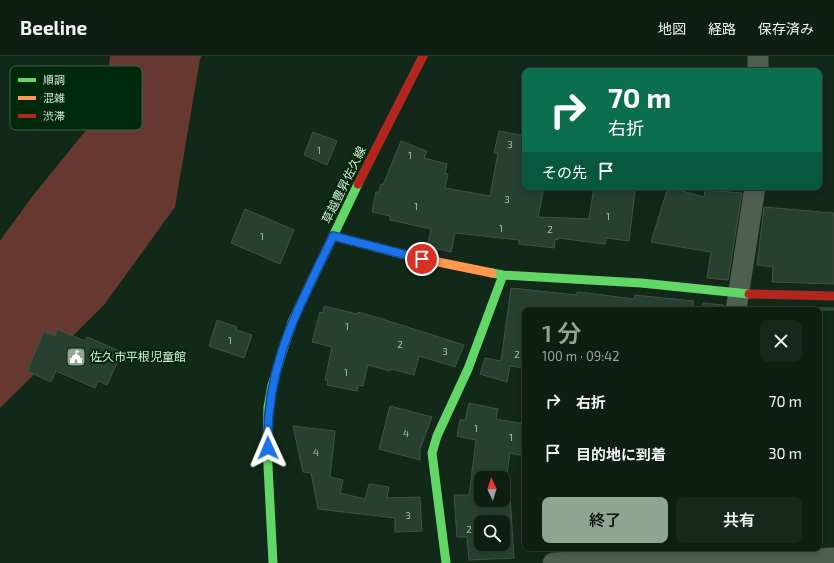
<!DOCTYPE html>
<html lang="ja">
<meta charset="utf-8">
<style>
:root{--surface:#0e1e12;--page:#17271b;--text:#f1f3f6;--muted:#9ba29f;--line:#2e3c32;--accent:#8fa594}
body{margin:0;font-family:"Exo 2","Noto Sans JP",sans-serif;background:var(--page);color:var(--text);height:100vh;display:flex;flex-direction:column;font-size:15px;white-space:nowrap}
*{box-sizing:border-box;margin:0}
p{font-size:13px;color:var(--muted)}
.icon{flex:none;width:22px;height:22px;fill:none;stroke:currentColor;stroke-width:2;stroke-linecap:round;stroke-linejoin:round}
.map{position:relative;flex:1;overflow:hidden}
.side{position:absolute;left:522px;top:251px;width:300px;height:244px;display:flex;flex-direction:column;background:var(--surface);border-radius:8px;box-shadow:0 2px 6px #0003,0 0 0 1px var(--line)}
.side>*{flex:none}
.guide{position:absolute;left:522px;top:12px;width:300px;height:122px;border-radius:8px;box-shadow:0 2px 6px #0003,0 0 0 1px var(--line);background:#0b6e4f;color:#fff;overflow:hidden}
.needle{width:26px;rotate:356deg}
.tools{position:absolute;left:474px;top:415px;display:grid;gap:8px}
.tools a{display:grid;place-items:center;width:36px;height:36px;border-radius:8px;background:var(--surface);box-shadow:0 2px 6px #0003,0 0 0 1px var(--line);font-size:20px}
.pin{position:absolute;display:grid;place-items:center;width:34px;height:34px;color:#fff;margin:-17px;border:2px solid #fff;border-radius:50%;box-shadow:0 1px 4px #0007}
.me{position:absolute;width:44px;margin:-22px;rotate:359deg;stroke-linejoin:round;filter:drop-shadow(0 0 3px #0008)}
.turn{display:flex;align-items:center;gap:14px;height:84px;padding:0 20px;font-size:18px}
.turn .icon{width:52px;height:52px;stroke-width:2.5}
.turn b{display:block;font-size:28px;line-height:34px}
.then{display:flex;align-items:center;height:38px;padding:0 20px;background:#0003;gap:8px;font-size:15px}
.round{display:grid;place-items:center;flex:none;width:42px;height:42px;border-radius:8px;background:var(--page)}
.summary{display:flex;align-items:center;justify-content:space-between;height:68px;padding:0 20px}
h1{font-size:24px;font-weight:600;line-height:30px;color:var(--accent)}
.primary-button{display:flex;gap:8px;margin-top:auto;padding:8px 20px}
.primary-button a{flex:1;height:46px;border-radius:8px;background:var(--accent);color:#111;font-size:16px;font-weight:600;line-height:46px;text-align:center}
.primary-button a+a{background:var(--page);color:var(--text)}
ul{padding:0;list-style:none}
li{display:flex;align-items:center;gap:12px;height:52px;padding:0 20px}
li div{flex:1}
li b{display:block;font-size:15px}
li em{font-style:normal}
header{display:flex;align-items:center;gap:24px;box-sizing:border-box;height:56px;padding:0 20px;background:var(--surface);border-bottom:1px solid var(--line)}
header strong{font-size:19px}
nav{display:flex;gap:22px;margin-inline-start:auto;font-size:14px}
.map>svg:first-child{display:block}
</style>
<header>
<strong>Beeline</strong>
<nav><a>地図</a><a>経路</a><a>保存済み</a></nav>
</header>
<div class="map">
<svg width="834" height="507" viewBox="0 0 834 507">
<rect width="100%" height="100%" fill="#122818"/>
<path fill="#673830" d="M 110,0 L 202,0 L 200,3 L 175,151 L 104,249 L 0,352 L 0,185 L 31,142 L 104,52 Z"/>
<path fill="#284030" stroke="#415345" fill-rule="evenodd" d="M 499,75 L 525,80 L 525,131 L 544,131 L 538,161 L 589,163 L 594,131 L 635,135 L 629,185 L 606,182 L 605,188 L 558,182 L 558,184 L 555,183 L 554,192 L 519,188 L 519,184 L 455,177 L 451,196 L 430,191 L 431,187 L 428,187 L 431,173 L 390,164 L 390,160 L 372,156 L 376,136 L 379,136 L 381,128 L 383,129 L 401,85 L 427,95 L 424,102 L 447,108 L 445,117 L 448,118 L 445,132 L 490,140 L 498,97 L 494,97 Z
M 313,76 L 337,85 L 327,109 L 304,99 Z
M 668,131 L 704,141 L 705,134 L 742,137 L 728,224 L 707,222 L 711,196 L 651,186 Z
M 764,151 L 834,157 L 834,228 L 772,226 L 773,211 L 757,209 Z
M 245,153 L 294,174 L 280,208 L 231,187 Z
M 511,232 L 577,239 L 577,236 L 579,236 L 634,243 L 635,239 L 693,245 L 693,254 L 525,254 L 525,312 L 510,310 L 507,326 L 480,318 L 485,302 L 501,305 Z
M 703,247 L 724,249 L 723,254 L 702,254 Z
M 324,250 L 357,258 L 358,256 L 379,262 L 464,289 L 455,311 L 419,300 L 414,319 L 391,313 L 390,315 L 368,309 L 363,330 L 358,329 L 357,335 L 327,329 L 328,324 L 325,324 L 332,291 L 312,286 L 320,256 L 323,257 Z
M 769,251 L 834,252 L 834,254 L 769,254 Z
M 217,264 L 237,271 L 236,274 L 252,279 L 244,302 L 209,290 Z
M 57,273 L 85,285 L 87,281 L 122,296 L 107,329 L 98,325 L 95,332 L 56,315 L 51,326 L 27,315 L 44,275 L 55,280 Z
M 469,347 L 498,353 L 496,363 L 525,368 L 525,400 L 510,397 L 504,439 L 510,439 L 514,502 L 469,504 L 467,481 L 457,481 L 454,439 L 469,439 L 476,384 L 457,380 L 460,364 L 465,364 ZM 481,422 L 503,422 L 503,444 L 481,444 ZM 481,466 L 503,466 L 503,488 L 481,488 Z
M 390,350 L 432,361 L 420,393 L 420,404 L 379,393 Z
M 293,370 L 335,375 L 330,421 L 343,424 L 340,437 L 365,443 L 369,428 L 389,431 L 387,442 L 420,441 L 422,475 L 395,476 L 395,462 L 318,453 L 311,417 L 303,416 Z"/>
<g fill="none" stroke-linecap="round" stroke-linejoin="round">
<path stroke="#4e5e51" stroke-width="21" d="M 758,15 L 758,0
M 736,254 L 755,131
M 704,496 L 717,504 L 732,506 L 834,502
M 553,507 L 693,501 L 704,496 L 707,492"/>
<path stroke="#63d668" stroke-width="9" d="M 492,217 L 503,219 L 641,227 L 749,238
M 273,507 L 267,390 L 268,351 L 272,329 L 292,266 L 358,128
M 446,507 L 432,397 L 437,380 L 468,313 L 503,219"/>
<path stroke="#ff974d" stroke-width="9" d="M 333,180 L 409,200 L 492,217"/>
<path stroke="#b3261e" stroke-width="9" d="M 358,128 L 423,0
M 749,238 L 834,240"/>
</g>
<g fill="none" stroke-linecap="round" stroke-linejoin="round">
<g stroke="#114b97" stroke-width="10">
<path id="route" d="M 268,392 C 265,309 299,252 333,180 L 422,203"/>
</g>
<use href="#route" stroke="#1a73e8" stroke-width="7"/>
</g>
<defs>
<g id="civic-square" transform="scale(1)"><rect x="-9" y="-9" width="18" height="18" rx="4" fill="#8fa594" stroke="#00280a"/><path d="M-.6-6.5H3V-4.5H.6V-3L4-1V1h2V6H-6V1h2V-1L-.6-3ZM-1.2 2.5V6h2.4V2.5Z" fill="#fff"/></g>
</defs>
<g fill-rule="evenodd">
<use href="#civic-square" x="76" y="301"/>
</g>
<g text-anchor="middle" stroke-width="4" stroke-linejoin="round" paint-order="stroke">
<g font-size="10" fill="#a8bfac">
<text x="510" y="92">3</text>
<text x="319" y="98">1</text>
<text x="410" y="103">1</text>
<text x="507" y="147">3</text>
<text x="416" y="154">1</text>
<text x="608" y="164">1</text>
<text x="501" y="176">1</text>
<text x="550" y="177">2</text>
<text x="262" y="184">1</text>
<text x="347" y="274">1</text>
<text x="230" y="288">1</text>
<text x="400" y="292">2</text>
<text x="445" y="299">3</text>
<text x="517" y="302">2</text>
<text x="346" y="320">1</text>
<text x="476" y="376">1</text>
<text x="406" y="381">4</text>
<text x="511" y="385">1</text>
<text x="316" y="400">4</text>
<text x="408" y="463">3</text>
<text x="469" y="477">2</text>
</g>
<g font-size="12" fill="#d3e9d6" stroke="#00280a">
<text transform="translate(344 129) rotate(-64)" y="4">草越豊昇佐久線</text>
</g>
<g font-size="12" fill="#d3e9d6" stroke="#00280a" text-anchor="start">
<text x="90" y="305">佐久市平根児童館</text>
</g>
</g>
<rect x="10" y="10" width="132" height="64" rx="6" fill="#00280a" stroke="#3f6247" stroke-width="1"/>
<rect x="18" y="22" width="18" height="4" fill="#63d668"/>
<rect x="18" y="40" width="18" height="4" fill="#ff974d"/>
<rect x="18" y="58" width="18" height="4" fill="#b3261e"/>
<g font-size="11" fill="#d3e9d6">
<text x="43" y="28">順調</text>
<text x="43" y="46">混雑</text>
<text x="43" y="64">渋滞</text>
</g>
</svg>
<div class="tools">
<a><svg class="needle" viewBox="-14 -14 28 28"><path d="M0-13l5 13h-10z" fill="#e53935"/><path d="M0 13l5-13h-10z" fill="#9ba29f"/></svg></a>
<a><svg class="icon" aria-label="search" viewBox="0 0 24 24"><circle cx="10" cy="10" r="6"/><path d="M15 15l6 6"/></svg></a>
</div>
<div class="pin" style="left:422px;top:203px;background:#d93025"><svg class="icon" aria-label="arrive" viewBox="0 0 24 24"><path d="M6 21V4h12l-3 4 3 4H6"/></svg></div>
<svg class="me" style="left:268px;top:392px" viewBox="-20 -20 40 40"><path d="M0-17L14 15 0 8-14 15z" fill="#1a73e8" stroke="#fff" stroke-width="4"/></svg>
<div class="guide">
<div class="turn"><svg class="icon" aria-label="right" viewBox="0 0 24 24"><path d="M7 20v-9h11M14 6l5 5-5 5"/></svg><div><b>70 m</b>右折</div></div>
<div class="then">その先<svg class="icon" aria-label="arrive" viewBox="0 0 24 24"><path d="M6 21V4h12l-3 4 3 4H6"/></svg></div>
</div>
<section class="side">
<div class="summary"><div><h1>1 分</h1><p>100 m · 09:42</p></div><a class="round"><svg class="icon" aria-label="close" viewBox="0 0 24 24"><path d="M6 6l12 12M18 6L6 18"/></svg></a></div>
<ul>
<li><svg class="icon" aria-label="right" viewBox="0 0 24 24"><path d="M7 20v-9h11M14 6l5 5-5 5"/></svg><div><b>右折</b></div><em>70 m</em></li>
<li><svg class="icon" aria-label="arrive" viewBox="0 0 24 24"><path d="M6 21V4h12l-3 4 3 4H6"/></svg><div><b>目的地に到着</b></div><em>30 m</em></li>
</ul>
<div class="primary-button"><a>終了</a><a>共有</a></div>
</section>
</div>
